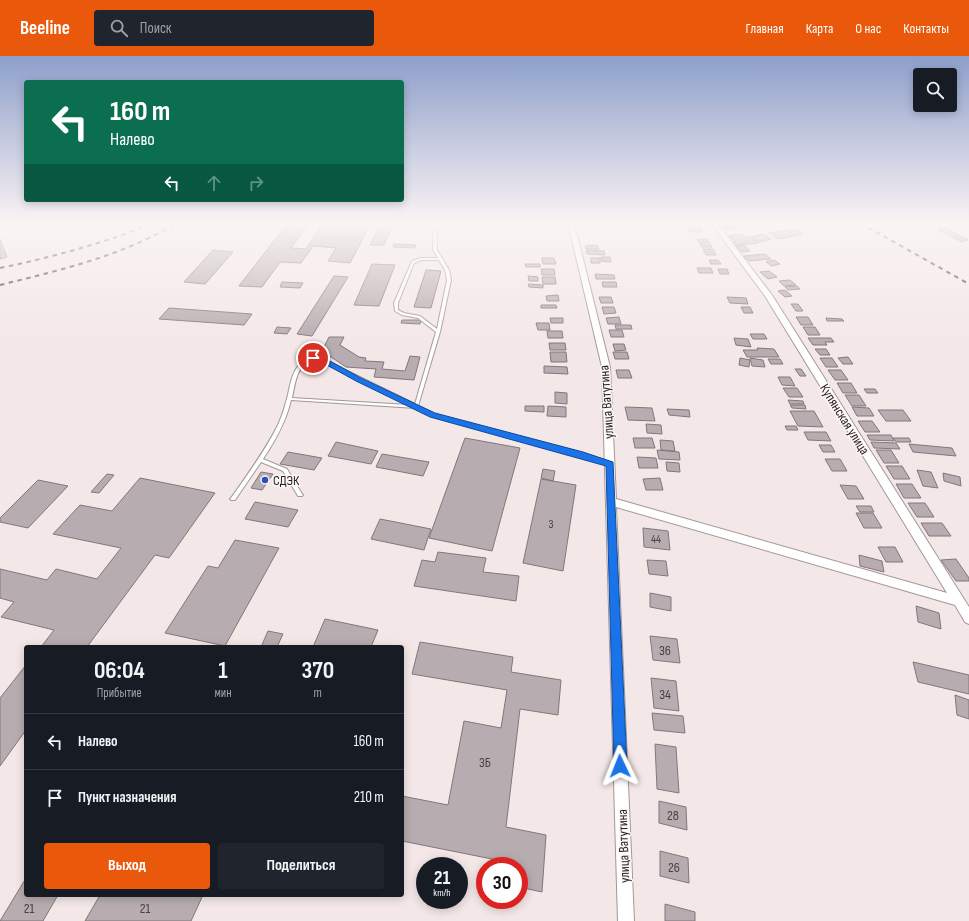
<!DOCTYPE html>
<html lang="ru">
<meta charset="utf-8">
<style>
:root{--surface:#171b24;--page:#20242c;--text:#f1f3f6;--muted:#9ea1a6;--line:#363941;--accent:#ea580c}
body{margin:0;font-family:"Sofia Sans Condensed",sans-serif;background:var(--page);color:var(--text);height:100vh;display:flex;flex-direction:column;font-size:15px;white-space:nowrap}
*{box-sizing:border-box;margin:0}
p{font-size:13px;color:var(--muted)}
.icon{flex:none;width:22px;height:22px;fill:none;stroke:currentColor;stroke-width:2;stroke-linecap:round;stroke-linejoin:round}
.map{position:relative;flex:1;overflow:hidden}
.panel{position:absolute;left:24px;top:589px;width:380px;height:252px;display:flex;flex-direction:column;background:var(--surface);border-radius:4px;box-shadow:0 2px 10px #0003}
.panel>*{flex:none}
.banner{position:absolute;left:24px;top:24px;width:380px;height:122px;border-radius:4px;box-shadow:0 2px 10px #0003;background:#0b6e4f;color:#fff;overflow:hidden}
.controls{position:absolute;left:913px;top:12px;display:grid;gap:8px}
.controls a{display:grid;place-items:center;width:44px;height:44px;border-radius:4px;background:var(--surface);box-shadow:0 2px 10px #0003;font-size:20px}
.speed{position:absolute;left:416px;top:801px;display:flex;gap:8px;font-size:20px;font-weight:700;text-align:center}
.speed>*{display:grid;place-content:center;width:52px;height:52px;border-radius:50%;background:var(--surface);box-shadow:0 2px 10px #0003;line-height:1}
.speed small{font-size:10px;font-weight:400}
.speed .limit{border:6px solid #d22;background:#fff;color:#111}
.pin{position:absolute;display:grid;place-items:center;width:34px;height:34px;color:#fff;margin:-17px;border:2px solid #fff;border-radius:50%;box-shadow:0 1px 4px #0007}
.me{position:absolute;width:44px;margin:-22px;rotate:358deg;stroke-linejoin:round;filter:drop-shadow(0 0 3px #0008)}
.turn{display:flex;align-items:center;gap:14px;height:84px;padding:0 20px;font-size:18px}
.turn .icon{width:52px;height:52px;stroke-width:2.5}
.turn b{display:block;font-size:28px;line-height:34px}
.lanes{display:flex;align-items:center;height:38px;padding:0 20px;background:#0003;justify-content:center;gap:20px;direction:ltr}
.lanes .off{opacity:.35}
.eta{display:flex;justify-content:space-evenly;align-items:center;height:68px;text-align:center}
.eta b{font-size:24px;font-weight:700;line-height:28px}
.primary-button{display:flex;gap:8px;margin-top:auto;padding:8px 20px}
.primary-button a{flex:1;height:46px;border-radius:4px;background:var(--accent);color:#fff;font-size:16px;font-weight:700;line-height:46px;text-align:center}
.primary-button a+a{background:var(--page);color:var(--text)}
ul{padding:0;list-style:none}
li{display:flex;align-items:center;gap:12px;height:56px;padding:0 20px;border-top:1px solid var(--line)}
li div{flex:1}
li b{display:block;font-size:15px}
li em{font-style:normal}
header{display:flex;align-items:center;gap:24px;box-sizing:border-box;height:56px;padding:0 20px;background:var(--accent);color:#fff}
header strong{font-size:19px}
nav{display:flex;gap:22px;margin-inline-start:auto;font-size:14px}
.search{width:280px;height:36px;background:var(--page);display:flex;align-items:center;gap:10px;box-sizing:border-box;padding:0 14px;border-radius:4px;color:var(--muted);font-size:15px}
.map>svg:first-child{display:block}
</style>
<header>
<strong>Beeline</strong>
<div class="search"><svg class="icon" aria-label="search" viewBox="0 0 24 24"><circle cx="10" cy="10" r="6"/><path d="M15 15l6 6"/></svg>Поиск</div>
<nav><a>Главная</a><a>Карта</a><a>О нас</a><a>Контакты</a></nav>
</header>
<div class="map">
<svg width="969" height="865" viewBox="0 0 969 865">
<rect width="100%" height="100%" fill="#f4e7e7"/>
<path fill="#b7acaf" stroke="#82777b" d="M 288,167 L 309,167 L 291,192 L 306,193 L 323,167 L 371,167 L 350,207 L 328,205 L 336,192 L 313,190 L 301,207 L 280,206 L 262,231 L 239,230 Z
M 381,167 L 394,167 L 384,189 L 370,189 Z
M 731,167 L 736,172 L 725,173 L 721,168 Z
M 686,170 L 699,170 L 703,176 L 690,176 Z
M 945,172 L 968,184 L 962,186 L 938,174 Z
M 795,173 L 803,178 L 778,183 L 769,177 Z
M 741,178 L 745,181 L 750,181 L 758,187 L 733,190 L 730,187 L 736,186 L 728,180 Z
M 763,178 L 771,183 L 759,186 L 752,181 Z
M 0,183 L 7,201 L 0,203 Z
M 697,183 L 707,183 L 712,191 L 702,191 Z
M 394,188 L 416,189 L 414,192 L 393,191 Z
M 597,189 L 599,193 L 586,193 L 585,190 Z
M 744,189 L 750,195 L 742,196 L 736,190 Z
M 703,193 L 713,193 L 716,199 L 706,199 Z
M 213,194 L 233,196 L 205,228 L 184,226 Z
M 586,194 L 604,195 L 605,199 L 587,198 Z
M 765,198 L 771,203 L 749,205 L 744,200 Z
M 601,201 L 610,201 L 611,206 L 601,205 Z
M 542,202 L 554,202 L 556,208 L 543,208 Z
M 591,202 L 600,202 L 600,207 L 591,207 Z
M 709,204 L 718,204 L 721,208 L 711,208 Z
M 774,204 L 780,208 L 772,210 L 766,206 Z
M 372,208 L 395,209 L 379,250 L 354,249 Z
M 525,208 L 540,208 L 540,211 L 526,211 Z
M 697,212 L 711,212 L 713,217 L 699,217 Z
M 541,213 L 554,213 L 555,219 L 542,219 Z
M 718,213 L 727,213 L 729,218 L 720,218 Z
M 426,214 L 441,215 L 431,252 L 414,251 Z
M 769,215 L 777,221 L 768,223 L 760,216 Z
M 595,218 L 614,219 L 615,223 L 596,223 Z
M 334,220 L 348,221 L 312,280 L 297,278 Z
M 528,220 L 538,221 L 538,225 L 529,225 Z
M 542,221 L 555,221 L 556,228 L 543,228 Z
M 790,224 L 796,229 L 784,230 L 779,225 Z
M 282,226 L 303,227 L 300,232 L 280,231 Z
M 602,226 L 616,226 L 617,231 L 603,231 Z
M 528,228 L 543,229 L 543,232 L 529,231 Z
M 797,230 L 800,233 L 788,234 L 785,231 Z
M 785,234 L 792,240 L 785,241 L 778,235 Z
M 558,239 L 559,245 L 547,245 L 546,240 Z
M 599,241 L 611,241 L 613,247 L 601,247 Z
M 727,241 L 746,242 L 748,248 L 730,247 Z
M 791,248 L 798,248 L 803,255 L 796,255 Z
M 541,249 L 556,249 L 557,252 L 541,252 Z
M 602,251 L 614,251 L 616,257 L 604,258 Z
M 741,251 L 750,251 L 753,257 L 744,257 Z
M 169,252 L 252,258 L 244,269 L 159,263 Z
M 619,261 L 621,268 L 608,268 L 606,262 Z
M 796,261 L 808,261 L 813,269 L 801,269 Z
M 550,262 L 563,262 L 563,267 L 551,267 Z
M 826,262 L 842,263 L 844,265 L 827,265 Z
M 402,264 L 421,264 L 420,268 L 401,267 Z
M 536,267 L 549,267 L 550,274 L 538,274 Z
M 615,269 L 631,269 L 632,273 L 616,273 Z
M 277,271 L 291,272 L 287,278 L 274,277 Z
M 803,271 L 815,271 L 820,279 L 808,279 Z
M 609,274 L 622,274 L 624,281 L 611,281 Z
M 547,275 L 562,275 L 563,282 L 548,282 Z
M 750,278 L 764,278 L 767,283 L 753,283 Z
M 329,281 L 344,281 L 340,289 L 359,301 L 366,302 L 365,305 L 384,306 L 382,313 L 405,315 L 410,300 L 420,301 L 414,324 L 374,321 L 376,313 L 346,311 L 322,295 Z
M 734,282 L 748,283 L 751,291 L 736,289 Z
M 808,282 L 831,282 L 834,286 L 825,286 L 827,289 L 813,289 Z
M 549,287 L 565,287 L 566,294 L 550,294 Z
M 613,288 L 624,288 L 626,294 L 615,295 Z
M 757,292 L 774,293 L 779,301 L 747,301 L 743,294 L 758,294 Z
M 815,293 L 826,293 L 830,299 L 820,299 Z
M 550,296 L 566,296 L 567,306 L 551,306 Z
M 613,296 L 627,296 L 629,303 L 615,303 Z
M 848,301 L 853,308 L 843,308 L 838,302 Z
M 740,302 L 750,304 L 749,311 L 739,309 Z
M 750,302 L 763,304 L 765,311 L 752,310 Z
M 820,302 L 832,302 L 838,311 L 826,311 Z
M 768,303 L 780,303 L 783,308 L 771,308 Z
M 544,310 L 567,311 L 568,318 L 544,317 Z
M 795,313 L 801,313 L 806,320 L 800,320 Z
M 616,314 L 629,314 L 632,322 L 618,322 Z
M 828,314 L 841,314 L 848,324 L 835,324 Z
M 778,321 L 790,321 L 795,330 L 782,329 Z
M 837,327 L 851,327 L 857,337 L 843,337 Z
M 783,332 L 797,332 L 803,341 L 789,341 Z
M 864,333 L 875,333 L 878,337 L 867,337 Z
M 555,336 L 567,337 L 567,348 L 555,347 Z
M 845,339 L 859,339 L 866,350 L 852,350 Z
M 788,344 L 803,345 L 804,348 L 790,348 Z
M 790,349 L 805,349 L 806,353 L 792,352 Z
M 525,350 L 544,350 L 544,356 L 525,355 Z
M 548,350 L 566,351 L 566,361 L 547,360 Z
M 625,351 L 652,352 L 655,365 L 628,364 Z
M 852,351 L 869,352 L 874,360 L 857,360 Z
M 667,353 L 689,354 L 690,361 L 669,359 Z
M 878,354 L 903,354 L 911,365 L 886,365 Z
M 790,355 L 814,355 L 823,371 L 798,370 Z
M 858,365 L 872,365 L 880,376 L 865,376 Z
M 646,368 L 661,369 L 662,378 L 647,377 Z
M 785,370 L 796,370 L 798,374 L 787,374 Z
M 804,376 L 826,376 L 831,385 L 808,384 Z
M 867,379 L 891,379 L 894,385 L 870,384 Z
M 465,382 L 520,392 L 492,495 L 429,482 Z
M 633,382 L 652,382 L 655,392 L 635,392 Z
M 893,382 L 909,382 L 911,386 L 896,386 Z
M 660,384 L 673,385 L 675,395 L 661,394 Z
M 336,386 L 378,395 L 371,408 L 328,400 Z
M 871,386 L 896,387 L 900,393 L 874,392 Z
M 909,388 L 952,392 L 956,400 L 913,396 Z
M 819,389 L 831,389 L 835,396 L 823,396 Z
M 657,394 L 679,396 L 680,404 L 659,403 Z
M 876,394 L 891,394 L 899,407 L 884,407 Z
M 288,396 L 322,402 L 314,414 L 280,408 Z
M 382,398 L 429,406 L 423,420 L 376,411 Z
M 637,401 L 656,402 L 658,412 L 639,412 Z
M 825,403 L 840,403 L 847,415 L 832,415 Z
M 666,406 L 679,407 L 680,416 L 667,415 Z
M 886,410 L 902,410 L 910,423 L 894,423 Z
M 543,413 L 555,415 L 553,425 L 541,422 Z
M 917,414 L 931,416 L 938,432 L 923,430 Z
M 261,416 L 273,418 L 262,434 L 251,432 Z
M 943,417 L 960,421 L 961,430 L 944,425 Z
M 107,418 L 114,419 L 99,437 L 91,436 Z
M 140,422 L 215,437 L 169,502 L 155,499 L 87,591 L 41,591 L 54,574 L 1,561 L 14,546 L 0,542 L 0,513 L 47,524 L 56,513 L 97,523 L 121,492 L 53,478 L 80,449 L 112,455 Z
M 660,422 L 663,434 L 646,434 L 643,423 Z
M 541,423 L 576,429 L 563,515 L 523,507 Z
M 38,424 L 68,430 L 28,472 L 0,466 L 0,462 Z
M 896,428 L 912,428 L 921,442 L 904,442 Z
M 840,429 L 856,430 L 864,443 L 848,443 Z
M 255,446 L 298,454 L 288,471 L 245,463 Z
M 908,447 L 925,447 L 934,461 L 917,461 Z
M 856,450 L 871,450 L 874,456 L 860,456 Z
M 856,457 L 873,457 L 882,472 L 864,472 Z
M 380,463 L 431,473 L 424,494 L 371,483 Z
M 921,467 L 942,467 L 951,480 L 929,480 Z
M 643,472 L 668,475 L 670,494 L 644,491 Z
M 235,484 L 279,492 L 225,590 L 165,577 L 208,510 L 218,512 Z
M 878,491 L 895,491 L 903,506 L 886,506 Z
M 438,496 L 486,502 L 483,516 L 519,520 L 516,545 L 414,530 L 422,504 L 435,506 Z
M 859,499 L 882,505 L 884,516 L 860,510 Z
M 956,503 L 969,522 L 969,525 L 956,525 L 941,504 Z
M 647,504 L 666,505 L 668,520 L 649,518 Z
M 650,537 L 671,541 L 671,555 L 650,551 Z
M 916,550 L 939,557 L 941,573 L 918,566 Z
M 325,563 L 378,574 L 371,591 L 313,591 Z
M 268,575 L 283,578 L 277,591 L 261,591 Z
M 650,580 L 677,583 L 680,607 L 653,604 Z
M 420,586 L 513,601 L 511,616 L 561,624 L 558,659 L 520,653 L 506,771 L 546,779 L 542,836 L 519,831 L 519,810 L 497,810 L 497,804 L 402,785 L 402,740 L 448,749 L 464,665 L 501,672 L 507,634 L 412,618 Z
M 913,606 L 969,619 L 969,638 L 918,626 Z
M 26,609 L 26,674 L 0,710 L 0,642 Z
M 651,622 L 676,625 L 679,655 L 654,652 Z
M 955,639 L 969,644 L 969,663 L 957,659 Z
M 652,657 L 683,660 L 685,677 L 654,674 Z
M 655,688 L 676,691 L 679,737 L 657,733 Z
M 659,745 L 686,751 L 687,774 L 659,767 Z
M 660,795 L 688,802 L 689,827 L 660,820 Z
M 26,822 L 26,839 L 58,839 L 43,865 L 0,865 Z
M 100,839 L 203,839 L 191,865 L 85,865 Z
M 665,848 L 695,856 L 695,865 L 665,865 Z"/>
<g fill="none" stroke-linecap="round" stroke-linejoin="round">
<g stroke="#a49797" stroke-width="2">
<path id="service" d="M 434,167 L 436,167 L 437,194 L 449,214 L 451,224 L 440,276 L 418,350 L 434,358 L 583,397 L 612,407 L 612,409 L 610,410 L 582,400 L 431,360 L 416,352 L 291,344 C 286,366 275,385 263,403 L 287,413 L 302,438 L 303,439 L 302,440 L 298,440 L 283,415 L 261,406 L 235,444 L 231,444 L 230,443 L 231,442 C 248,418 265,395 278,369 C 281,362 284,354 286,346 C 290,334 290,319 299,309 C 306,301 316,302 325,304 L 415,348 L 436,276 L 418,262 L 402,259 L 395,255 L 394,247 L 412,205 L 421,202 L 438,202 L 433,194 ZM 421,204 L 439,204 L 445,214 L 447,224 L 437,273 L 420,260 L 404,257 L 398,254 L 398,247 L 414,207 ZM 309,305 L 315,305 L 322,306 L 409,349 L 292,342 C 295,329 296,312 309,305 Z"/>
</g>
<g stroke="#a49797" stroke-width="2">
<path id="minor" d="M 568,167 L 574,167 L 610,311 L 616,443 L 947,537 L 765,240 L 711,167 L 717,167 L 772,239 L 969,551 L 969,568 L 965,566 L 955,549 L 616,451 L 634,865 L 618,865 L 602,311 Z
M 963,167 L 969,167 L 969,171 Z"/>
</g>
<use href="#service" fill="#fff" fill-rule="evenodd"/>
<use href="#minor" fill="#fff" fill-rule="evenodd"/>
<path stroke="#393333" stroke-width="2" stroke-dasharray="4.5 4.5" stroke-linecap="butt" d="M 860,167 L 969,228
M 0,212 C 53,201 104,187 154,167
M 0,229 C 60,214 123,200 176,167"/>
</g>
<linearGradient id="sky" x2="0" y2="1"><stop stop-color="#8d9fca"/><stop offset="0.58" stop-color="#faf4f4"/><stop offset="1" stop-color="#faf4f4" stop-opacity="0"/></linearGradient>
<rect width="969" height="288" fill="url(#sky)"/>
<path fill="#1a73e8" stroke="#114b97" d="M 313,300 L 322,301 L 330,305 L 361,322 L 435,357 L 583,396 L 613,406 L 627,710 L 625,715 L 620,716 L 616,715 L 614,710 L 606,410 L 430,361 L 356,325 L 325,308 L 311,304 L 310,302 Z"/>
<circle fill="#2850bf" stroke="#fef6f5" stroke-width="1.5" cx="265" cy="424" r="4"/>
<g text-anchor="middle" stroke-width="3" stroke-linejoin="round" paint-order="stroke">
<g font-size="12" fill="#494243">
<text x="551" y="472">3</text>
<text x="656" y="487">44</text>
</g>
<g font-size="14" fill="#241f1f" stroke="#fef6f5">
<text transform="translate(606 346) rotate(-94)" y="5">улица Ватутина</text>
<text transform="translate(845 363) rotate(58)" y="5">Купянская улица</text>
<text transform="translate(623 790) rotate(-92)" y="5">улица Ватутина</text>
</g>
<g font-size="14" fill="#241f1f" stroke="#fef6f5" text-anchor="start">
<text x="273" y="429">СДЭК</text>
</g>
<g font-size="14" fill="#494243">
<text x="665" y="599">36</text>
<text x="665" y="643">34</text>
<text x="485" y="711">3Б</text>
<text x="673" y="764">28</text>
<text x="674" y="816">26</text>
<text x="29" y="857">21</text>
<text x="145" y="857">21</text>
</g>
</g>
</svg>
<div class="controls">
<a><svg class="icon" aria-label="search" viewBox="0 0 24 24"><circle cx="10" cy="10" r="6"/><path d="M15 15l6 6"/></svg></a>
</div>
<div class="speed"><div>21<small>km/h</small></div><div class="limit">30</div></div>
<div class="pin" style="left:313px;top:302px;background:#d93025"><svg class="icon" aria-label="arrive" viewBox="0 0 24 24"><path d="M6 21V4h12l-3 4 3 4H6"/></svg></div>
<svg class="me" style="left:620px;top:710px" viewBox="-20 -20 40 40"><path d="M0-17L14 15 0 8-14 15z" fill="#1a73e8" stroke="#fff" stroke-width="4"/></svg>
<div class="banner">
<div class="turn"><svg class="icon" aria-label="left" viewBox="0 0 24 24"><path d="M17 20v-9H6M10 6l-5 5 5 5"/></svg><div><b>160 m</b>Налево</div></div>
<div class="lanes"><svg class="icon" aria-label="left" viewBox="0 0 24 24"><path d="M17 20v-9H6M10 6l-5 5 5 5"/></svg><svg class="icon off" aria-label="ahead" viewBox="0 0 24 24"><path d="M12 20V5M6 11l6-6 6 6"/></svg><svg class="icon off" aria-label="right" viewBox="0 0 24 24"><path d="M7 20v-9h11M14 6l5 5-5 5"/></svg></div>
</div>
<section class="panel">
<div class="eta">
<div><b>06:04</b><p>Прибытие</p></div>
<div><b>1</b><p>мин</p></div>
<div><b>370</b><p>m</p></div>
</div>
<ul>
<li><svg class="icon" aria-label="left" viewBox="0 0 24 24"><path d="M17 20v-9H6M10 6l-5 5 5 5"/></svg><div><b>Налево</b></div><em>160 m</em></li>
<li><svg class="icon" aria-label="arrive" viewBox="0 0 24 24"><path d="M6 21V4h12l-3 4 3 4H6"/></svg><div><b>Пункт назначения</b></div><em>210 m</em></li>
</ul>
<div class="primary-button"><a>Выход</a><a>Поделиться</a></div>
</section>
</div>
